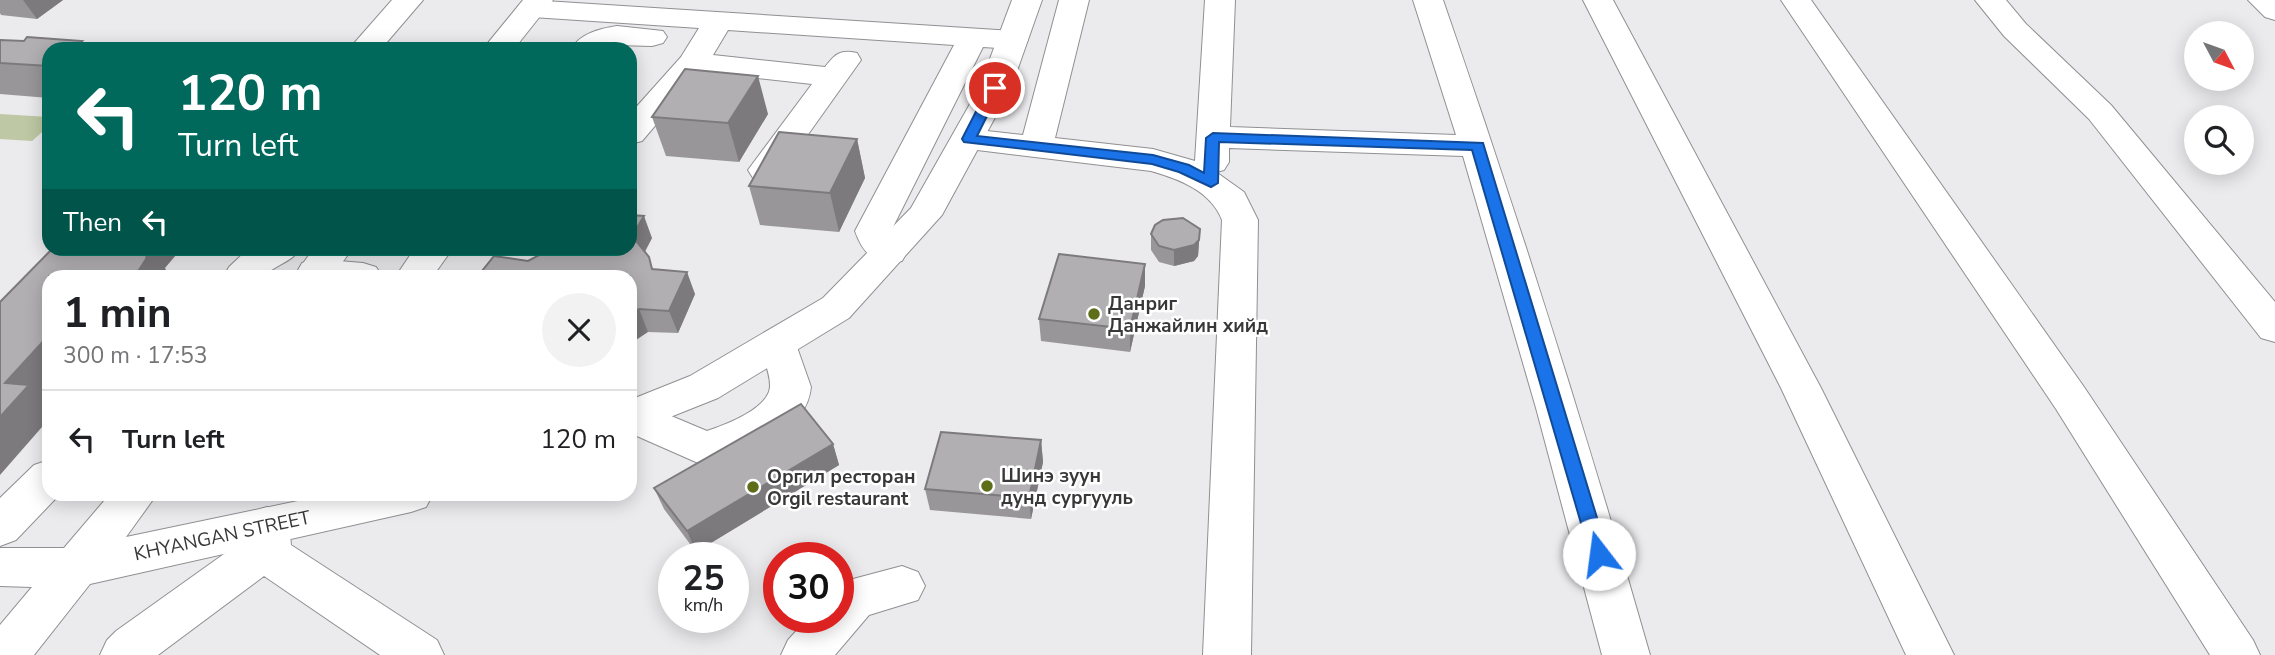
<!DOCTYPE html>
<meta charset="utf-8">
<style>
:root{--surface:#fff;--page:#f2f2f2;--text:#202124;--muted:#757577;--line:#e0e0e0}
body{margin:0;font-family:"Nunito Sans",sans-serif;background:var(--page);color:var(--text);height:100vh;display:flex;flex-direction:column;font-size:26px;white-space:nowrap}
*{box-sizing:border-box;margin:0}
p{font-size:23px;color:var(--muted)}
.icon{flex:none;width:38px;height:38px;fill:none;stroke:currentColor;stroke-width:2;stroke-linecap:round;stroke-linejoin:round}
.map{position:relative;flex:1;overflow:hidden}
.panel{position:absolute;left:42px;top:270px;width:595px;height:231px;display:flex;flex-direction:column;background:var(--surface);border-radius:21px;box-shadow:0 4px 18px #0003}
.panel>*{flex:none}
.top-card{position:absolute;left:42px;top:42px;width:595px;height:214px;border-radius:21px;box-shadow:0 4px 18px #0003;background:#00695c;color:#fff;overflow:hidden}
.needle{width:46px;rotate:131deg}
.fabs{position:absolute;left:2184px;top:21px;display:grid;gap:14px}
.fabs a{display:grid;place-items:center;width:70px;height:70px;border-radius:50%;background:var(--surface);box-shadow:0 4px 18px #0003;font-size:35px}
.speed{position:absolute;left:658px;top:542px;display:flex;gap:14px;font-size:35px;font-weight:700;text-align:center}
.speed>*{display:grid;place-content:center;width:91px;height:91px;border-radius:50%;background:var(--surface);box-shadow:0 4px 18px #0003;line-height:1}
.speed small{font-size:18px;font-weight:400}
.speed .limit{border:10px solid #d22;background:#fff;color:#111}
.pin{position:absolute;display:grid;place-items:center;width:60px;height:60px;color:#fff;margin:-30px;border:4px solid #fff;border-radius:50%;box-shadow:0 2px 7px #0007}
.me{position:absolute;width:77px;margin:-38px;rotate:345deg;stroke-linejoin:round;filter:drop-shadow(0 0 5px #0008)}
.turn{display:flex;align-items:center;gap:24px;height:147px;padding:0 21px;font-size:32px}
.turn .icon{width:91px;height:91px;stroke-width:2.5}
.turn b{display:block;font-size:49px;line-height:60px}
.then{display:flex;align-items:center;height:66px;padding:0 21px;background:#0003;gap:14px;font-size:26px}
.round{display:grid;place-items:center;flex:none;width:74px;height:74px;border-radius:37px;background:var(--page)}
.head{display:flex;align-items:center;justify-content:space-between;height:119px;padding:0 21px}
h1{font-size:42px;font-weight:700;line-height:52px}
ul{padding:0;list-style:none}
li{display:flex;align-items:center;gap:21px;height:98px;padding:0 21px;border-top:2px solid var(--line)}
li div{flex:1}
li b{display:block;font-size:26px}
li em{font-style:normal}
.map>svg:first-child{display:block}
</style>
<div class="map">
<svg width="2275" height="655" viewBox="0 0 2275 655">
<rect width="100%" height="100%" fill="#ebeaed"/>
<path fill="#bec8a4" d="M 0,114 L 49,117 L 49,126 L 32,141 L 0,139 Z"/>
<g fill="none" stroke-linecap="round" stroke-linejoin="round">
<g stroke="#908f92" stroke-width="2">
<path id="minor" d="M 392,0 L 423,0 L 381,49 L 349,49 Z
M 529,0 L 1013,31 L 1024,34 L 1028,40 L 1024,46 L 1013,49 L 983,47 L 891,231 L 907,252 L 902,261 C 877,268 863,254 855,231 L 954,45 L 728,30 L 713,55 L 825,67 C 835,54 840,49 857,53 L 861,60 L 777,178 L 765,181 L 753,178 L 748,170 L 812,84 L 701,72 L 642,141 L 630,144 L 630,114 L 681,57 L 699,28 L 532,17 L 522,14 L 517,8 L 522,2 Z
M 1059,0 L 1089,0 L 1055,138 L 1153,149 L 1195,161 L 1205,0 L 1235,0 L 1230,127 L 1456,135 L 1413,0 L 1443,0 C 1518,216 1587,434 1650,655 L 1602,655 L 1536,408 L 1463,156 L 1229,148 L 1229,162 L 1224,170 L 1216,172 L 1244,192 L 1258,220 L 1251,655 L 1203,655 L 1222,220 C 1211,191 1179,179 1151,171 L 969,149 L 957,146 L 952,139 L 957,132 L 969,129 L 1023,135 Z
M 1583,0 L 1613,0 L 1821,388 L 1954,655 L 1906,655 L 1781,388 Z
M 1781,0 L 1811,0 L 2084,387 L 2253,640 L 2260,655 L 2210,655 L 2056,409 Z
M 1975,0 L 2006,0 L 2026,24 L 2111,105 L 2275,302 L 2275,342 L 2261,338 L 2089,119 L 2004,36 Z
M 2248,0 L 2275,0 L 2275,20 L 2265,17 Z
M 617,26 L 663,31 L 667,37 L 663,43 L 652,46 L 617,45 L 606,49 L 571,49 C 581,33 599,29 617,26 Z
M 249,248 L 301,248 C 292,262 275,265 264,276 L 224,276 L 229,267 Z
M 415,248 L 453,248 L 433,276 L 396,276 Z
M 315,259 L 363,263 L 376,267 L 382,276 L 299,276 L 297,272 L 302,263 Z
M 778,329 L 792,333 L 811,387 C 806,436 743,453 705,466 L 630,433 L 630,401 L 633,400 L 707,431 C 725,425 771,408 770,385 C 770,371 762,357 759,343 L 764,333 Z
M 49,460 L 49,494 L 60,494 L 16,540 L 0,546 L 0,498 L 34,465 Z
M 267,507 L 283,512 L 289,525 L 291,545 L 437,640 L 444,655 L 380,655 L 264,576 L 158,655 L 100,655 L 107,640 L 116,631 L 245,539 L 245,525 L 251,512 Z
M 902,566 L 918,572 L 925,586 L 918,600 L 869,615 L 835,655 L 781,655 L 788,640 L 808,618 L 838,618 L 838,583 Z"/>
</g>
<g stroke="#908f92" stroke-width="2">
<path id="major" d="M 523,0 L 553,0 L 514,49 L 483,49 Z
M 1012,0 L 1042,0 L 1011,88 L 942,215 L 849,318 L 718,398 L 630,433 L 630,400 L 690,376 L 823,298 L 911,208 L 979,88 Z
M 314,248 L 353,248 L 332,276 L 294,276 Z
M 110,494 L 157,494 L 126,537 L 331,494 L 433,494 L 426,507 L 411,512 L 90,584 L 34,655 L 0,655 L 0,625 L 32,587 L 0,586 L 0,548 L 64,548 Z"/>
</g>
<use href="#minor" fill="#fff" fill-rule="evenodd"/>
<use href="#major" fill="#fff" fill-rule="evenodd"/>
</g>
<path fill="#989699" d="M 0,0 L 63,0 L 37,19 L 1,15 L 0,13 Z
M 0,40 L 24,41 L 82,41 L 88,49 L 49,49 L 49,98 L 0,94 Z
M 768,114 L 739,162 L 666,156 L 652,117 Z
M 857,139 L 865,178 L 839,232 L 760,225 L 749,186 Z
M 1200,229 L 1198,256 L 1194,261 L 1174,266 L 1159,262 L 1151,250 L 1151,234 Z
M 652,238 L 645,252 L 653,269 L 695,294 L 678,333 L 648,332 L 528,261 Z
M 1145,286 L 1130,352 L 1041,341 L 1039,319 Z
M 1041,440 L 1043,462 L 1031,519 L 930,510 L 925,489 Z
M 833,444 L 839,465 L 696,552 L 664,509 L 654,488 Z"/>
<path fill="#7c7a7d" d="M 23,0 L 63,0 L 37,19 Z
M 82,41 L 88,49 L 72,49 Z
M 758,76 L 768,114 L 739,162 L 728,123 Z
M 857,139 L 865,178 L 839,232 L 830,193 Z
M 644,216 L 652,238 L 641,258 L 632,236 Z
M 1200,229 L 1198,256 L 1194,261 L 1174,266 L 1174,250 Z
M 148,248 L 182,248 L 165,268 L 169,276 L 131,276 Z
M 1145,264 L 1145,286 L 1130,352 L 1130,329 Z
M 687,272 L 695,294 L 678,333 L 669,311 Z
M 639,309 L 648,332 L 630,344 L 630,316 Z
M 49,335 L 49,391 L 42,399 L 49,405 L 49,419 L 0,475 L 0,417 L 5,383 Z
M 1041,440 L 1043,462 L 1031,519 L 1029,498 Z
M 833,444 L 839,465 L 696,552 L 687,531 Z"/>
<path fill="#b1afb2" stroke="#7c7a7d" stroke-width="2" d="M 27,37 L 82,41 L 72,49 L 49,49 L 49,66 L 0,63 L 0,40 L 24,41 Z
M 685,69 L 758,76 L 728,123 L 652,117 Z
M 779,132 L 857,139 L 830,193 L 749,186 Z
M 630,215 L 644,216 L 632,236 L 649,257 L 652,269 L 687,272 L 669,311 L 639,309 L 630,316 L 630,276 L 478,276 L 494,256 L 528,261 L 545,252 L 554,248 L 630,248 Z
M 1183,218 L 1200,229 L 1199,240 L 1194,245 L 1174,250 L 1159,246 L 1151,234 L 1155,225 L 1163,220 Z
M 53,248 L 148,249 L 146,259 L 139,270 L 131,276 L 49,276 L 49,335 L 5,383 L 29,385 L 0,417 L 0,302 Z
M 1059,254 L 1145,264 L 1130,329 L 1039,319 Z
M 801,404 L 833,444 L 687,531 L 654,488 Z
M 941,432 L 1041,440 L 1029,498 L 925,489 Z"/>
<path fill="#1a73e8" stroke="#114b97" stroke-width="2" d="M 995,84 L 1001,88 L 977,136 L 1153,155 L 1189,165 L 1204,173 L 1206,138 L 1213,133 L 1483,143 L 1608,554 L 1606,559 L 1599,562 L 1593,559 L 1590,554 L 1472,150 L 1219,142 L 1218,183 L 1211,187 L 1179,172 L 1152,164 L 964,142 L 962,139 L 988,88 Z"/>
<g fill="#5d6d18" stroke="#fff" stroke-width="2.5">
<circle cx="1094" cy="314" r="7"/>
<circle cx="987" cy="486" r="7"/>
<circle cx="753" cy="487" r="7"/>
</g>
<g text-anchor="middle" stroke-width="5" stroke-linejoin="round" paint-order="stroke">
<g font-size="19" font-weight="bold" fill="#383839" stroke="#fff" text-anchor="start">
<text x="1108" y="310">Данриг<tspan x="1108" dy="22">Данжайлин хийд</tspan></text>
<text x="1001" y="482">Шинэ зуун<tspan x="1001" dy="22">дунд сургууль</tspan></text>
<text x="767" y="483">Оргил ресторан<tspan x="767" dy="22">Orgil restaurant</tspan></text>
</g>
<g font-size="19" fill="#383839" stroke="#fff">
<text transform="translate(222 535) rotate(-12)" y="7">KHYANGAN STREET</text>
</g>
</g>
</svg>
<div class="fabs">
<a><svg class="needle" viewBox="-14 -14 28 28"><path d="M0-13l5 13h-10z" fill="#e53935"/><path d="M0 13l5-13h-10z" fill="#757577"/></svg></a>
<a><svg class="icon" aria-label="search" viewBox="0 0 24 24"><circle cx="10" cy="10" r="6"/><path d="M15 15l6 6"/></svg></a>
</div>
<div class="speed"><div>25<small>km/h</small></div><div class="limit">30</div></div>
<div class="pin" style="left:995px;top:88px;background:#d93025"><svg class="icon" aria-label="arrive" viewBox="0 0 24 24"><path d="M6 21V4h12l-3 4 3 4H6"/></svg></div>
<svg class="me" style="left:1599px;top:554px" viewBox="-20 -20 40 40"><circle r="19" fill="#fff"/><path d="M0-13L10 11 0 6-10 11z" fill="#1a73e8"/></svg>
<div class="top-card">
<div class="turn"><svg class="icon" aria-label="left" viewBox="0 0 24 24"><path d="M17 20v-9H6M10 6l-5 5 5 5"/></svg><div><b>120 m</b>Turn left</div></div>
<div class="then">Then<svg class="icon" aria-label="left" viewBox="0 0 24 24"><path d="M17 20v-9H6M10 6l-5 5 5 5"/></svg></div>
</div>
<section class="panel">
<div class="head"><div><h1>1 min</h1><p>300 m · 17:53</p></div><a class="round"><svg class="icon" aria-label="close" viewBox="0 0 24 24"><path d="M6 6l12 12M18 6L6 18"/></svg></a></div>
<ul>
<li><svg class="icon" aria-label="left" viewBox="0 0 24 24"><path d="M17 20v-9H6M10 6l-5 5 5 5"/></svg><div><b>Turn left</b></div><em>120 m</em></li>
</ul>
</section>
</div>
